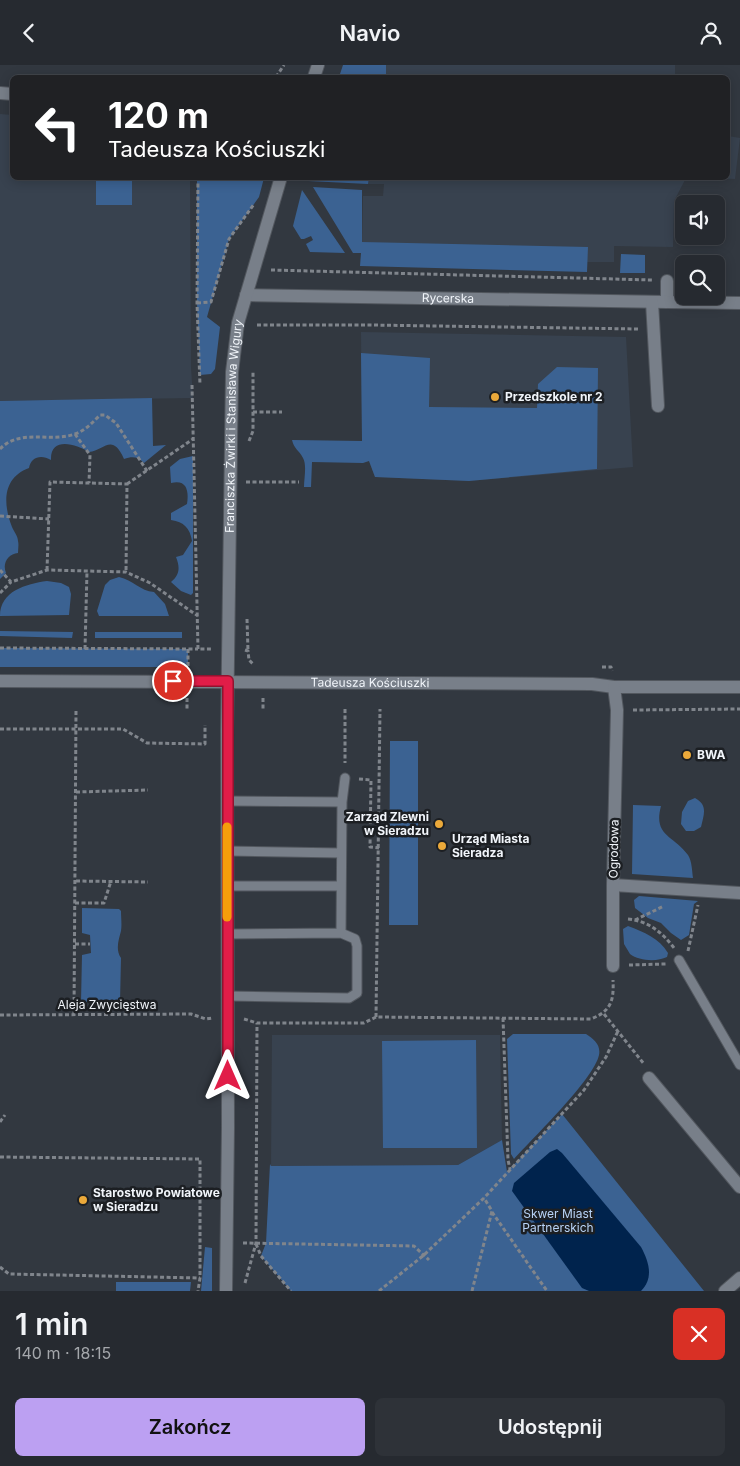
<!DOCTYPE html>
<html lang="pl">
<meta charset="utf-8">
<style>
:root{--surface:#262a30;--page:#2e3238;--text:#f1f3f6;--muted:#a4a7ab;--line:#42464c;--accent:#bca0f2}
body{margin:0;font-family:Inter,sans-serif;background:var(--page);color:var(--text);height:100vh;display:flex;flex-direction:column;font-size:19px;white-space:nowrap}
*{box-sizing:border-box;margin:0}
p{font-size:16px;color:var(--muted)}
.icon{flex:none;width:28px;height:28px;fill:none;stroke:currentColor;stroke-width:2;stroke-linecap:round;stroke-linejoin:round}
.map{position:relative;height:1226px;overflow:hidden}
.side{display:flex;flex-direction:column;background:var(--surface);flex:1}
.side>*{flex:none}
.guide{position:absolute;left:10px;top:10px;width:720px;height:105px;border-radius:8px;box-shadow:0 2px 12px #0003,0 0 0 1px var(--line);background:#202124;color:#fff;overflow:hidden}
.tools{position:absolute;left:675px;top:130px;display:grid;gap:10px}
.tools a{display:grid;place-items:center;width:50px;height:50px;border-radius:8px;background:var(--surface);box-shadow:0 2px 12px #0003,0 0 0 1px var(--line);font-size:25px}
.pin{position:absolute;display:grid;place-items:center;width:42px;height:42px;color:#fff;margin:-21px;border:2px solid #fff;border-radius:50%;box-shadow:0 1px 5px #0007}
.me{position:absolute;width:55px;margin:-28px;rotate:0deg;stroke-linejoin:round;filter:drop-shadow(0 0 4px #0008)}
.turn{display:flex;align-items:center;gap:18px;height:105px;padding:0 15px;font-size:22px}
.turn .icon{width:65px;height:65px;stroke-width:2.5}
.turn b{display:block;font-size:35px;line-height:42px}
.round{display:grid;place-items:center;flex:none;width:52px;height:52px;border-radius:8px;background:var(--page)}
.headline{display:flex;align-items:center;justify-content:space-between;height:85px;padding:0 15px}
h1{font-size:30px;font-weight:600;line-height:38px}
.action{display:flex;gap:10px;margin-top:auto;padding:10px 15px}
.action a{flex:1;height:58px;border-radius:8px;background:var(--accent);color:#111;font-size:20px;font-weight:600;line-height:58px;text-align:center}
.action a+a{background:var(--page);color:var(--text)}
header{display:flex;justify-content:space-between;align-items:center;height:65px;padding:0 15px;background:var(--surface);font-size:22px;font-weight:600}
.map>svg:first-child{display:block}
</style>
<header><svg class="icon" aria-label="back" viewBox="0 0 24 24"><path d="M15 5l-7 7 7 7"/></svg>Navio<svg class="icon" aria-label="person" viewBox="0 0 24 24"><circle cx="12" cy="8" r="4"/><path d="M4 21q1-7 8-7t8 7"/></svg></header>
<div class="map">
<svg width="740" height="1226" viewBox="0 0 740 1226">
<rect width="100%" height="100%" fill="#323840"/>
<path fill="#38424f" d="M 386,0 L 675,0 L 675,12 L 386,12 Z
M 0,49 L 12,50 L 12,112 L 190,113 L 191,302 L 193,333 L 0,336 Z
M 728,71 L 740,73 L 735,114 L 717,113 L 728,112 Z
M 369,113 L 686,113 L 674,136 L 673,182 L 614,181 L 614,197 L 587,197 L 362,177 L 363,131 L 383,131 L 384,119 L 368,119 Z
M 361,267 L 626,272 L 633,402 L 469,416 L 375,412 L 362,377 Z
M 272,970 L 500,970 L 502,1075 L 458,1100 L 271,1101 Z"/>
<path fill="#3b6292" d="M 343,0 L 386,0 L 386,12 L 339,12 Z
M 96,113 L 132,113 L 132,140 L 96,140 Z
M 197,113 L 264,113 L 259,132 L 229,174 L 207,252 L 220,262 L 215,304 L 211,309 L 200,310 L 197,238 Z
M 307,113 L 369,113 L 368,119 L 308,116 Z
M 313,122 L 362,125 L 362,177 L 588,182 L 587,207 L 360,201 L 361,188 L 353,188 Z
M 302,125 L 345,188 L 310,187 L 306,179 L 313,175 L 311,171 L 304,174 L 301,174 L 293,161 Z
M 621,189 L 645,190 L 645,208 L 620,208 Z
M 361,288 L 430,293 L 429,342 L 537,343 L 538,319 L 557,302 L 598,303 L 597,404 L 469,416 L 375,412 L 369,396 L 363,398 L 312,397 L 311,422 L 304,422 C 304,413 307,400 303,393 C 299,385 294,384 292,375 L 362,376 Z
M 152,333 L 153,381 L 166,380 L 144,398 C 138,392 133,391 124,394 C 112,367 104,386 89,387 C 76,379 50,371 51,395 C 41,389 31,392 29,403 C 2,413 3,439 12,462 C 14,467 18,471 18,476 C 19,480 18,484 18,488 C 8,489 2,498 6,508 L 0,514 L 0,336 Z
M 193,391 L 193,528 L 191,530 L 181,526 L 171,517 C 180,510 180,502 176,492 L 183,490 L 192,476 C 190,463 184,457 171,455 L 171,448 L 187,439 C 189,426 187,414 171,418 L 170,402 L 180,394 Z
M 119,512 C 133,515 140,526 154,527 L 165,539 L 169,551 L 99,551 L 97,546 L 105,520 L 110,515 Z
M 47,516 L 61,518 L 69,522 L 71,529 L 69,550 L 0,551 C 0,526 26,519 47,516 Z
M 0,566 L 73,567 L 72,573 L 0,571 Z
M 95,567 L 182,567 L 182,573 L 95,573 Z
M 0,583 L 188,584 L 188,602 L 0,602 Z
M 390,676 L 418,676 L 418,860 L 389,860 Z
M 695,733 C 708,740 704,749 701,762 L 694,766 L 686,766 L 681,759 L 682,747 L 688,736 Z
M 633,740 L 661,741 C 653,771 673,770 688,790 C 692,796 692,806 693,813 L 632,809 Z
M 639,831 L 698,836 L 694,839 L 689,870 L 681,875 L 671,868 L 661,858 L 648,853 L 635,843 L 634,835 Z
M 82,843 L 119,844 L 121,846 C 121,852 122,860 121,866 C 119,874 115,884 121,893 L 120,937 L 81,937 L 82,890 L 91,888 L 90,870 L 82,868 Z
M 628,861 C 644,867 659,873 668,888 L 667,892 C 657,897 639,896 630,889 L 624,879 L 623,864 Z
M 513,969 L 586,969 C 594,974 601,980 599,990 C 594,1014 533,1073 514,1094 L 511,1089 L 507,974 Z
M 476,975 L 477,1083 L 383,1083 L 382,976 Z
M 562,1049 L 704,1226 L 291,1226 L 261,1191 L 266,1178 L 270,1099 L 271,1101 L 458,1100 L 502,1075 L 507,1107 Z
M 205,1182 L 212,1183 L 212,1226 L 201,1226 Z
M 116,1217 L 191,1217 L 190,1226 L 116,1226 Z"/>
<path fill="#00234d" d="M 557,1084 L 562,1088 L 641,1182 C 649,1197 654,1213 641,1226 L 589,1226 L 582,1223 L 512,1126 L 514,1118 L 550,1087 Z"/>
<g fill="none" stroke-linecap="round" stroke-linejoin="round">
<g stroke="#52575e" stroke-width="11">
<path id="lane" d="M 227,736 L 342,737
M 227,786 L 341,788
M 227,821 L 341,821
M 227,869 L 341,868 L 342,737 L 345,713
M 679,895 L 740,1000
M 227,931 L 349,933 L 357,928 L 357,881 L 355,874 L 341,868"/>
</g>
<g stroke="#52575e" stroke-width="14">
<g id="street">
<path d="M 314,12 L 318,0"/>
<path d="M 0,28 L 12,29"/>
<path d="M 667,216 L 667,237 L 740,238"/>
<path id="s1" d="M 246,230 L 667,237"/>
<path d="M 652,237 L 658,341"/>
<path id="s2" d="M 0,616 L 592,619 L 614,622 L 740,622"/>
<path d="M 614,622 L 617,645 L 613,820 L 740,828"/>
<path d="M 613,901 L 613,820"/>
<path d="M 649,1013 L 740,1122"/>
<path id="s3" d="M 226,1226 L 228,1062 L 227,666 L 232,307 L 238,258 L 281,112"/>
<path d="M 725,1226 L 740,1213"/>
</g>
</g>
<path stroke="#80858c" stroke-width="3" stroke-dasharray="4 2.5" stroke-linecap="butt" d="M 276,12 L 284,0
M 198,112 L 197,238 L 200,320
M 271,205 L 652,215
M 197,238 L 211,237 L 229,174 L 254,139
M 257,260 L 370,260 L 638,264
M 192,320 L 198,584 L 213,584
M 253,347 L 282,347
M 75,369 L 90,390 L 89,418
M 249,376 L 253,366 L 253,307
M 0,384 C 20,363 50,378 75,369 C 86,365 92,358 100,350 L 105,350 L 116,358 L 147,406
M 246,417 L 299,417
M 127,419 L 193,374
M 0,451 L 49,454
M 0,505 L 11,517 L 47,505 L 126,507 L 150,518 L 198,551
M 47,505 L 50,417 L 127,419 L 126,507
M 0,528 L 11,517
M 247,554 L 248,586
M 0,583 L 198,584
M 85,584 L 87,506
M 245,585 L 248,586 L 249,595 L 253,599
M 188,601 L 188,584
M 602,602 L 611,602 L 612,606
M 187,633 L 187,646
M 263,633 L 263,644
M 345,644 L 345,698
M 633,645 L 740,644
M 0,664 L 123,664 L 147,678 L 205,679 L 205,660
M 359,714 L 371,715 L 370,782 L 379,783
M 76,727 L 148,725
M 76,816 L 148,817
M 75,838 L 104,838 L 111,816
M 628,854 C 648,856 662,867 674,883
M 635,855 L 664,841
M 75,879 L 90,879
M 688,886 L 698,840
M 629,900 L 666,899
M 74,949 L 76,646
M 604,949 L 644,999
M 0,950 L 191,949 L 206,954 L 212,953
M 376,952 L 380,644
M 503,953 L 508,1095 L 510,1104
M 244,954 L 257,958 L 364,958 L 376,952 L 591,954 C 611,946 614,936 613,915
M 0,1057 L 5,1050
M 0,1092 L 200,1094 L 200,1213 L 198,1226
M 492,1147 L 547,1226
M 243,1178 L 414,1181 L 429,1195
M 256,1179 L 261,1191 L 291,1226
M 0,1202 L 9,1209 L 200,1213
M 245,1218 L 256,1178 L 257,958
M 379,1226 L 424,1190 L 484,1133 L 584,1025 L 606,992 L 618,966
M 472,1226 L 492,1146 L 484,1133"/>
<use href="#lane" stroke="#787f89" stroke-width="9"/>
<use href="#street" stroke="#787f89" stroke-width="12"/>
</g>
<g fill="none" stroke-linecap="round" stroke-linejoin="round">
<g stroke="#92132f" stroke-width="12">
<path id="route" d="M 173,616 L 228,616 L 228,1011"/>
</g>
<use href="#route" stroke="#e11d48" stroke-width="9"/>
<path stroke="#f59e0b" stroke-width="9" d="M 227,762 L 227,852"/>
</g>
<g fill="#eba93a" stroke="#1c1f23" stroke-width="2">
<circle cx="495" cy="332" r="5"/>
<circle cx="687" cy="690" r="5"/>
<circle cx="439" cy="759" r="5"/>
<circle cx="442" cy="781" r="5"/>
<circle cx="83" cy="1135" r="5"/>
</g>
<g text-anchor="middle" stroke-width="5" stroke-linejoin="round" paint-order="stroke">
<g font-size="12" fill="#f1f5fa" stroke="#1c1f23">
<text dy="4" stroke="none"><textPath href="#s1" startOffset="202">Rycerska</textPath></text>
<text dy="4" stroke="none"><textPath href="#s3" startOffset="865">Franciszka Żwirki i Stanisława Wigury</textPath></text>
<text dy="4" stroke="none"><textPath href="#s2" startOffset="370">Tadeusza Kościuszki</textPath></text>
<text transform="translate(614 784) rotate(-89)" y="4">Ogrodowa</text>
<text x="107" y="944">Aleja Zwycięstwa</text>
</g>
<g font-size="12" font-weight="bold" fill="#f1f5fa" stroke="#1c1f23" text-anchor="start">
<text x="505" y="336">Przedszkole nr 2</text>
<text x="697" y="694">BWA</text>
<text x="429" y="756" text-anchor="end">Zarząd Zlewni<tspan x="429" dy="14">w Sieradzu</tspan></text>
<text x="452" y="778">Urząd Miasta<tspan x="452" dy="14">Sieradza</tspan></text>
<text x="93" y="1132">Starostwo Powiatowe<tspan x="93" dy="14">w Sieradzu</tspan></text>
</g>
<g font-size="12" fill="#b8d3f6" stroke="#1c1f23">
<text x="558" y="1153">Skwer Miast<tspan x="558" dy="14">Partnerskich</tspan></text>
</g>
</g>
</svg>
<div class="tools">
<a><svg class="icon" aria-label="sound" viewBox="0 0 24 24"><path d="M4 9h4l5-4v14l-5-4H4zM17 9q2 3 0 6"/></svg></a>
<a><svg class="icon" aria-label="search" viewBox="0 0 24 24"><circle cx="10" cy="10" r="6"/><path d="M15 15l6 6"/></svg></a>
</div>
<div class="pin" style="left:173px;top:616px;background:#d93025"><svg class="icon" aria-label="arrive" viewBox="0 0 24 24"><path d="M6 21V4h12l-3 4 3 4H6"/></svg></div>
<svg class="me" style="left:228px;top:1011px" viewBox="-20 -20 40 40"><path d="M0-17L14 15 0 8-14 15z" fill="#e11d48" stroke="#fff" stroke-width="4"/></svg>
<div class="guide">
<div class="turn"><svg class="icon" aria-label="left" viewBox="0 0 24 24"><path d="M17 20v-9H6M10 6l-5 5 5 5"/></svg><div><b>120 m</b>Tadeusza Kościuszki</div></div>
</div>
</div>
<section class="side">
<div class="headline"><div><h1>1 min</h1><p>140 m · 18:15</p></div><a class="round" style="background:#d93025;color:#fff"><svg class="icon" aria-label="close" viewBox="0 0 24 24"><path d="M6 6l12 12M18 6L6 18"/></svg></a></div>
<div class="action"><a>Zakończ</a><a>Udostępnij</a></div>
</section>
